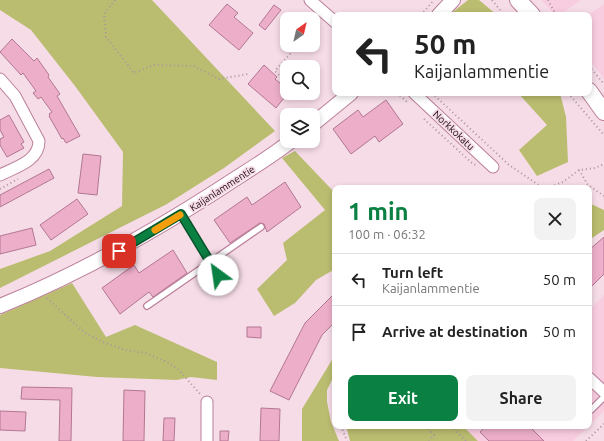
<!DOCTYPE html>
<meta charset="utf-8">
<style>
:root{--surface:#fff;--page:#f2f2f2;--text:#222;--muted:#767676;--line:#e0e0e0;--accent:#0b8043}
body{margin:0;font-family:Ubuntu,sans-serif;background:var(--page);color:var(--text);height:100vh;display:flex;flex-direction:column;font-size:15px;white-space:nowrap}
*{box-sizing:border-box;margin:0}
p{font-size:13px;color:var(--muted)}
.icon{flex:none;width:22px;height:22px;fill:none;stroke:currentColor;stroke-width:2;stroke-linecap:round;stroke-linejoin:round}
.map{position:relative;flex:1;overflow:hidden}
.drawer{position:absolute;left:332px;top:185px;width:260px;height:244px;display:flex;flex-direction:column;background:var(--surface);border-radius:8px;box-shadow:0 2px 6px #0003}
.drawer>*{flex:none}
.banner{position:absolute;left:332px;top:12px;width:260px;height:84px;border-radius:8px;box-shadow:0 2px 6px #0003;background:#fff;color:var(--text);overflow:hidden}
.needle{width:26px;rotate:34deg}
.controls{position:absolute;left:280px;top:12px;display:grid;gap:8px}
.controls a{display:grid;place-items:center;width:40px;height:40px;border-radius:8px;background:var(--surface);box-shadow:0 2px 6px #0003;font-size:20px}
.pin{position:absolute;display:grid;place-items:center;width:34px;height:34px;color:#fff;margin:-17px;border-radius:8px;box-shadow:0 2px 6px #0006}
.me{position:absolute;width:44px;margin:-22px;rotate:329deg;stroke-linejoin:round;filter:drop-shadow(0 0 3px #0008)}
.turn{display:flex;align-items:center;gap:14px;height:84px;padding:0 16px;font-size:18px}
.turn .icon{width:52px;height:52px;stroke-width:2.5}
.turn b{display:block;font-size:28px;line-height:34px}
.round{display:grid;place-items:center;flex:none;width:42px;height:42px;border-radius:8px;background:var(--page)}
.summary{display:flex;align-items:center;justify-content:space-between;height:68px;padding:0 16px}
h1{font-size:24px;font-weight:700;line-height:30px;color:var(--accent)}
.cta{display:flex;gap:8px;margin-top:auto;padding:8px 16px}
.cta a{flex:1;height:46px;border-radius:8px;background:var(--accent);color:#fff;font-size:16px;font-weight:700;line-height:46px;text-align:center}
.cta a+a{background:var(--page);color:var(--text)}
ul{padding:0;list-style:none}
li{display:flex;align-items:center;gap:12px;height:52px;padding:0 16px;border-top:1px solid var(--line)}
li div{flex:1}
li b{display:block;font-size:15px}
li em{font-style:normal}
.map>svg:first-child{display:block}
</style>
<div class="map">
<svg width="604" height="441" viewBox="0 0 604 441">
<rect width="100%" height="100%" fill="#f6dce7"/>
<path fill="#f9cde0" d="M 541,0 L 581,0 L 560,15 L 556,15 Z
M 604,4 L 604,79 L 589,59 L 588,15 Z
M 604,295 L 604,385 L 589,370 L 589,310 Z
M 589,387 L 604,401 L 604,411 L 589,426 Z
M 463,426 L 589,426 L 573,441 L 478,441 Z"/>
<path fill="#babd70" d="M 0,0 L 152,0 L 275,131 L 224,168 L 167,204 L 0,288 L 0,269 L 50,251 L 122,206 L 123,152 L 75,86 L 31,30 L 0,10 Z
M 468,0 L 479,0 L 497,15 L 449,15 Z
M 518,93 L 560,93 L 566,117 L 568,162 L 537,176 L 519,150 L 547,125 Z
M 295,151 L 335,193 L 335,269 L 316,280 L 295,303 L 274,316 L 257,289 L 287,260 L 283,243 L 325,210 L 282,158 Z
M 589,203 L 604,210 L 604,230 L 589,240 Z
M 72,283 L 106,337 L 135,325 L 217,362 L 217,380 L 191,377 L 177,380 L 97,377 L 0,368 L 0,315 Z
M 335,355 L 335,374 L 327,390 L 327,402 L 331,422 L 339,441 L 302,441 L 302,409 Z
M 346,426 L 463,426 L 478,441 L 350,441 Z"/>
<path fill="#edaeca" stroke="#b27792" d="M 227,4 L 238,13 L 234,17 L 253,33 L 239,50 L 209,25 Z
M 274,5 L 281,10 L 265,30 L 259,25 Z
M 12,39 L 34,61 L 37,58 L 49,75 L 48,77 L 60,94 L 57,96 L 80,136 L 66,143 L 63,138 L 62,139 L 49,116 L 50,115 L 49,114 L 52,112 L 41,97 L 38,99 L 33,93 L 36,91 L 23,73 L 21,75 L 0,52 Z
M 264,65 L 277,77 L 275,79 L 287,89 L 287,93 L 288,93 L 276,108 L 248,84 Z
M 386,100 L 403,124 L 379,142 L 375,136 L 351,154 L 333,129 L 358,110 L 363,117 Z
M 9,115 L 24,142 L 21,144 L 24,148 L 7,157 L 0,145 L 0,139 L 4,137 L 0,130 L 0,120 Z
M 83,154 L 101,156 L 97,195 L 78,193 Z
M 49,169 L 54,178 L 0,207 L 0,195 Z
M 285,182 L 301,207 L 267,232 L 264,224 L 260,223 L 230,243 L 214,220 L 247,197 L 252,205 Z
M 77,199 L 88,214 L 51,240 L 40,225 Z
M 32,228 L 36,245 L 0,254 L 0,236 Z
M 604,237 L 604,274 L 589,289 L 589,250 Z
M 173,250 L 187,273 L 153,297 L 149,292 L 120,314 L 102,288 L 134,265 L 139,273 Z
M 335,293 L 335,322 L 322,335 L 289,400 L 270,391 L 305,323 Z
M 247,327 L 261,327 L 261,338 L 247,337 Z
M 22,387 L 72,388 L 71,441 L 59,441 L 60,400 L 21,399 Z
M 124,390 L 145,391 L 144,441 L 123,441 Z
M 261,408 L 280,409 L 279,441 L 260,441 Z
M 0,411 L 26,412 L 25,431 L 0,430 Z
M 164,418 L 175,418 L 174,441 L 163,441 Z
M 486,426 L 529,426 L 544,441 L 489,441 L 480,432 Z
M 220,431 L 229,431 L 228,441 L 220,441 Z"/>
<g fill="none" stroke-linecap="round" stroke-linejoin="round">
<g stroke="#bb7f9a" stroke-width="8">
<path id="service" d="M 181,214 L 227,288
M 147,306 L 261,227
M 591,410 L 604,397"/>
</g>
<g stroke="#bb7f9a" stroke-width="13">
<path id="minor" d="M 310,0 L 335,22
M 0,79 L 15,96 L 39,141 C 39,161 16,167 0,175
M 414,93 L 493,167
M 589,378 L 604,392
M 207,441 L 207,402"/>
</g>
<g stroke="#bb7f9a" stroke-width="16">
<path id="tertiary" d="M 439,15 L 453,0
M 313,124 L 351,93
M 0,306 C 77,275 148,235 218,190 C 242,174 268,159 291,141"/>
</g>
<g stroke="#bb7f9a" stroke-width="18">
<path id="secondary" d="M 518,0 L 532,15
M 589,91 L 604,112"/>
</g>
<path stroke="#ad949f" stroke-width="2" stroke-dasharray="1 3" stroke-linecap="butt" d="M 115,0 L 104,14 L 106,37 L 134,73 L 153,65 L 194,66 L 219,79 L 248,74
M 492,0 L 504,15
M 548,0 L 556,15
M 421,15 L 434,0
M 313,28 L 319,21
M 589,66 L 604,84
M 287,84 L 275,71 L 298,45
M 397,93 L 407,102
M 432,93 L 509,165 L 543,188
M 568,93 L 604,135
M 424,119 L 473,164 L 476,165
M 579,170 L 588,185 L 604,196
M 547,188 L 563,182 L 579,170 L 595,168 L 604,164
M 0,189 L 18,179
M 47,298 L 75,324 L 87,334 L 103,342 L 125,350 L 146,353 L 167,362 L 179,370 L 201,395
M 341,426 L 347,441
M 425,426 L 434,435 L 429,441
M 451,426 L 466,441
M 586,441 L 604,424"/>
<use href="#service" stroke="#fff" stroke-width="5.5"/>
<use href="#minor" stroke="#fff" stroke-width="11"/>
<use href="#tertiary" stroke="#fff" stroke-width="14"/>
<use href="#secondary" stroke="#fff" stroke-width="16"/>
</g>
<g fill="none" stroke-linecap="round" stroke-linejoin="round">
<g stroke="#07532c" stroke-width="10">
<path id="route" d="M 119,251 L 181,214 L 218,275"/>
</g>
<use href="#route" stroke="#0b8043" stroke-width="7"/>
<path stroke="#f59e0b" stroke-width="7" d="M 155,230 L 180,215"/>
</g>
<g text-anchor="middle" stroke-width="3.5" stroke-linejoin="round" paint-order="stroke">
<g font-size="10" fill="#1c0712" stroke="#f6dce7">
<text transform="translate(454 130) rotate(43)" y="4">Norkkokatu</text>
<text transform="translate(222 188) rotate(-33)" y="4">Kaijanlammentie</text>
</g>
</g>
</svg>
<div class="controls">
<a><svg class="needle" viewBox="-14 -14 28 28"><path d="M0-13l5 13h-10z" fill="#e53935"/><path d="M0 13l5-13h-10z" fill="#767676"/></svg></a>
<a><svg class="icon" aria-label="search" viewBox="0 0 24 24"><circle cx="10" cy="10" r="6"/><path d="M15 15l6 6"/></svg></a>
<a><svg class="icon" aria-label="layers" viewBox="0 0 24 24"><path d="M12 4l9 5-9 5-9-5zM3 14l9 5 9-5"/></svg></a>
</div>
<div class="pin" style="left:119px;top:251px;background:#d93025"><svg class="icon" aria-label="arrive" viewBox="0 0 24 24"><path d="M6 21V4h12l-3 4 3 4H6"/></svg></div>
<svg class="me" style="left:218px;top:275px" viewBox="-20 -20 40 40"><circle r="19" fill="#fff"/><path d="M0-13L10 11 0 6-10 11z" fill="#0b8043"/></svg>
<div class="banner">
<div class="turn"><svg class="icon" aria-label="left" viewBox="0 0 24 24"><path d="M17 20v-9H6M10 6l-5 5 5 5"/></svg><div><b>50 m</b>Kaijanlammentie</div></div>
</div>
<section class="drawer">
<div class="summary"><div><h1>1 min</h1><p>100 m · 06:32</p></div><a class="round"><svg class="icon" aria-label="close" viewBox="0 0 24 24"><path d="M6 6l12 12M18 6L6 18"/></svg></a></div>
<ul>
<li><svg class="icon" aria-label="left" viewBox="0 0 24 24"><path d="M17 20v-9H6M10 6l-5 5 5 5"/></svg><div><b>Turn left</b><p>Kaijanlammentie</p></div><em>50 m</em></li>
<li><svg class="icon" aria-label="arrive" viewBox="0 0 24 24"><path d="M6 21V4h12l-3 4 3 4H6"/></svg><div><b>Arrive at destination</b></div><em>50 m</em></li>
</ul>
<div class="cta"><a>Exit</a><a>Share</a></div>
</section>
</div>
